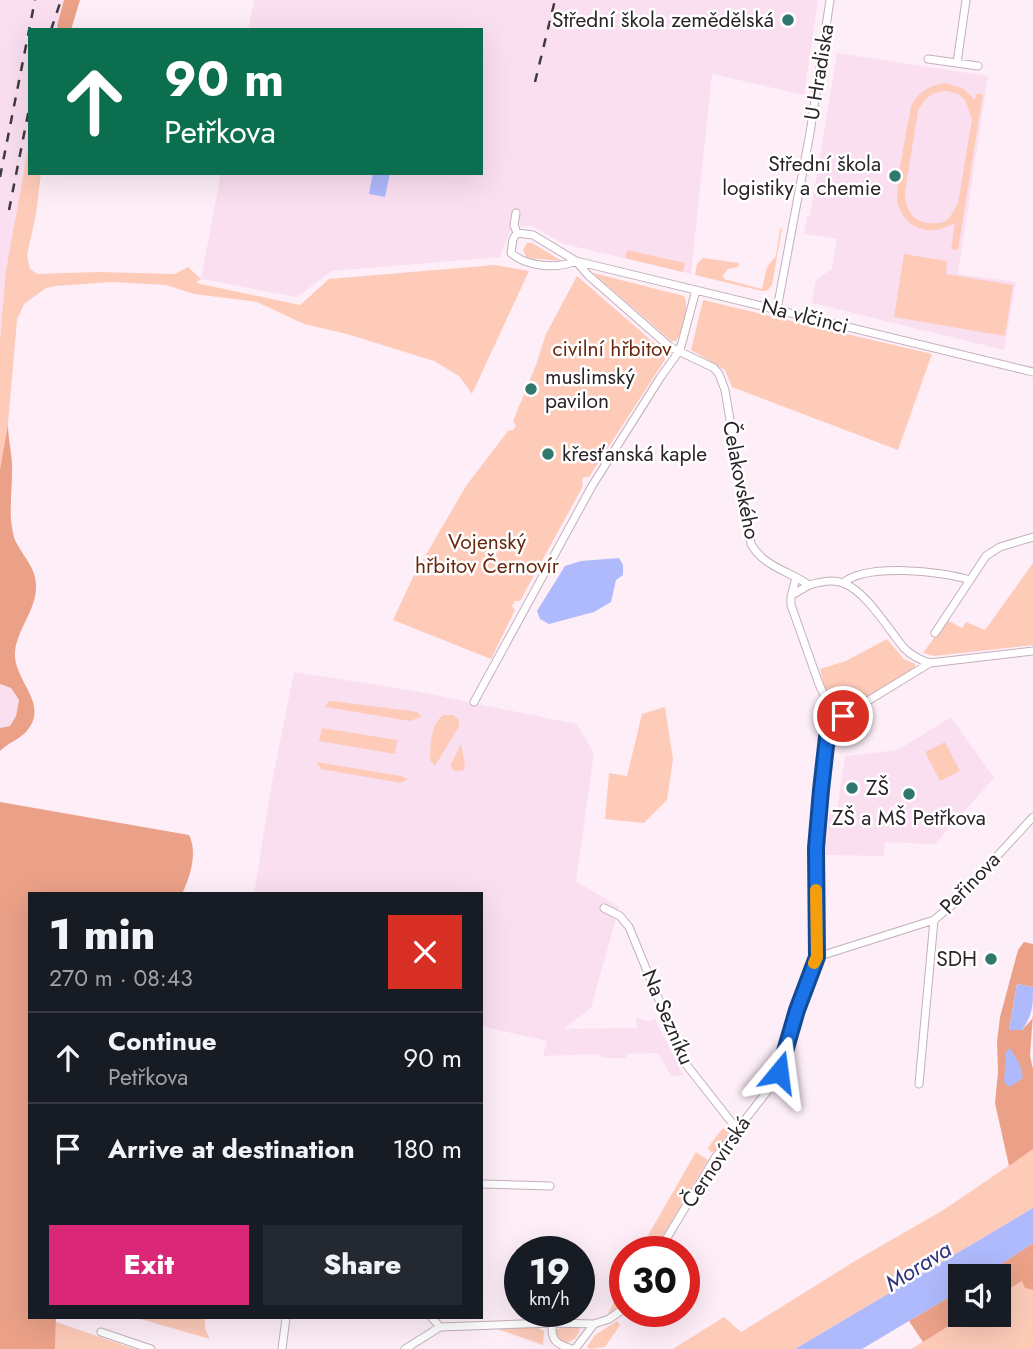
<!DOCTYPE html>
<meta charset="utf-8">
<style>
:root{--surface:#171b24;--page:#242831;--text:#f1f3f6;--muted:#9ea1a6;--line:#363941;--accent:#db2777}
body{margin:0;font-family:Jost,sans-serif;background:var(--page);color:var(--text);height:100vh;display:flex;flex-direction:column;font-size:26px;white-space:nowrap}
*{box-sizing:border-box;margin:0}
p{font-size:23px;color:var(--muted)}
.icon{flex:none;width:38px;height:38px;fill:none;stroke:currentColor;stroke-width:2;stroke-linecap:round;stroke-linejoin:round}
.map{position:relative;flex:1;overflow:hidden}
.details{position:absolute;left:28px;top:892px;width:455px;height:427px;display:flex;flex-direction:column;background:var(--surface);border-radius:0px;box-shadow:0 7px 28px #0002}
.details>*{flex:none}
.guide{position:absolute;left:28px;top:28px;width:455px;height:147px;border-radius:0px;box-shadow:0 7px 28px #0002;background:#0b6e4f;color:#fff;overflow:hidden}
.tools{position:absolute;left:948px;top:1264px;display:grid;gap:14px}
.tools a{display:grid;place-items:center;width:63px;height:63px;border-radius:0px;background:var(--surface);box-shadow:0 7px 28px #0002;font-size:35px}
.speed{position:absolute;left:504px;top:1236px;display:flex;gap:14px;font-size:35px;font-weight:700;text-align:center}
.speed>*{display:grid;place-content:center;width:91px;height:91px;border-radius:50%;background:var(--surface);box-shadow:0 7px 28px #0002;line-height:1}
.speed small{font-size:18px;font-weight:400}
.speed .limit{border:10px solid #d22;background:#fff;color:#111}
.pin{position:absolute;display:grid;place-items:center;width:60px;height:60px;color:#fff;margin:-30px;border:4px solid #fff;border-radius:50%;box-shadow:0 2px 7px #0007}
.me{position:absolute;width:77px;margin:-38px;rotate:16deg;stroke-linejoin:round;filter:drop-shadow(0 0 5px #0008)}
.turn{display:flex;align-items:center;gap:24px;height:147px;padding:0 21px;font-size:32px}
.turn .icon{width:91px;height:91px;stroke-width:2.5}
.turn b{display:block;font-size:49px;line-height:60px}
.round{display:grid;place-items:center;flex:none;width:74px;height:74px;border-radius:0px;background:var(--page)}
.headline{display:flex;align-items:center;justify-content:space-between;height:119px;padding:0 21px}
h1{font-size:42px;font-weight:800;line-height:52px}
.cta{display:flex;gap:14px;margin-top:auto;padding:14px 21px}
.cta a{flex:1;height:80px;border-radius:0px;background:var(--accent);color:#fff;font-size:28px;font-weight:800;line-height:80px;text-align:center}
.cta a+a{background:var(--page);color:var(--text)}
ul{padding:0;list-style:none}
li{display:flex;align-items:center;gap:21px;height:91px;padding:0 21px;border-top:2px solid var(--line)}
li div{flex:1}
li b{display:block;font-size:26px}
li em{font-style:normal}
.map>svg:first-child{display:block}
</style>
<div class="map">
<svg width="1033" height="1349" viewBox="0 0 1033 1349">
<rect width="100%" height="100%" fill="#feeef8"/>
<path fill="#fadff1" d="M 0,0 L 64,0 L 56,30 L 30,30 L 30,138 L 6,270 L 0,339 Z
M 254,0 L 818,0 L 804,95 L 712,74 L 691,274 L 564,244 L 530,225 L 510,230 L 500,257 L 332,271 L 297,297 L 201,279 L 221,173 L 481,173 L 481,30 L 248,30 Z
M 837,53 L 988,76 L 958,274 L 1016,282 L 1004,350 L 812,303 L 816,280 L 832,269 L 837,239 L 804,234 L 807,216 L 810,216 Z
M 294,672 L 409,690 L 577,724 L 594,753 L 576,881 L 619,907 L 591,1008 L 564,1029 L 637,1028 L 636,1018 L 649,1021 L 655,1019 L 683,1075 L 671,1076 L 658,1053 L 627,1054 L 626,1058 L 602,1058 L 599,1054 L 543,1056 L 547,1041 L 481,1026 L 481,894 L 254,894 L 272,782 Z
M 0,684 L 11,688 L 19,700 L 16,716 L 10,726 L 0,728 Z
M 951,717 L 994,778 L 935,844 L 885,842 L 884,856 L 825,855 L 830,811 L 837,811 L 845,756 L 898,750 Z"/>
<path fill="#fecbb9" fill-rule="evenodd" d="M 946,83 L 964,89 L 975,100 L 976,94 L 983,94 L 958,250 L 951,249 L 955,223 C 943,229 933,233 919,228 C 908,224 901,215 898,204 C 894,188 908,126 911,106 C 919,91 930,85 946,83 ZM 947,91 L 958,94 L 965,100 L 972,119 L 958,203 L 950,217 L 944,222 C 920,227 905,217 905,192 L 918,111 C 925,97 932,92 947,91 Z
M 30,138 L 30,173 L 41,173 L 36,214 L 27,255 L 30,269 L 37,274 L 98,272 L 175,274 L 188,267 L 201,279 L 196,283 L 300,305 L 329,279 L 495,265 L 529,271 L 472,394 L 459,376 L 434,361 L 347,334 L 304,324 L 257,302 L 194,294 L 166,285 L 112,282 L 55,286 L 46,288 L 24,304 L 17,320 L 8,424 L 0,469 L 0,339 L 6,270 Z
M 782,228 L 772,285 L 768,290 L 762,291 L 695,275 L 697,264 L 703,258 L 739,263 L 738,267 L 728,269 L 723,275 L 724,279 L 762,289 L 767,267 L 776,256 L 780,229 Z
M 527,243 L 532,243 L 562,261 L 527,258 L 523,250 Z
M 627,250 L 685,263 L 683,272 L 625,258 Z
M 904,254 L 947,261 L 946,274 L 1013,285 L 1005,336 L 894,317 Z
M 593,273 L 684,296 C 690,307 683,331 676,341 L 671,341 Z
M 577,276 L 668,355 L 589,477 L 584,477 L 582,480 L 583,486 L 520,601 L 515,601 L 512,606 L 515,610 L 491,659 L 393,620 L 413,577 L 466,486 L 508,431 L 513,430 L 516,426 L 513,421 L 536,365 L 546,334 Z
M 703,300 L 932,354 L 898,450 L 732,387 L 725,370 L 691,350 Z
M 1033,563 L 1033,645 L 934,656 L 923,653 L 947,620 L 962,628 L 966,622 L 985,630 Z
M 887,639 L 904,659 L 915,664 L 915,671 L 837,714 L 826,694 L 820,669 L 846,661 Z
M 332,701 L 418,712 L 421,717 L 410,721 L 325,707 L 328,702 Z
M 665,707 L 673,759 L 667,800 L 644,823 L 605,819 L 609,773 L 627,776 L 642,714 Z
M 444,715 L 453,715 L 459,720 L 459,726 L 435,766 L 430,760 C 431,746 430,723 444,715 Z
M 322,728 L 397,740 L 395,754 L 319,741 Z
M 945,742 L 960,771 L 940,781 L 925,752 Z
M 461,744 L 465,765 L 464,770 L 456,771 L 452,769 L 451,764 Z
M 316,762 L 401,776 L 408,779 L 401,783 L 321,769 Z
M 726,1128 L 729,1132 L 716,1151 L 711,1152 L 708,1149 L 709,1146 L 722,1129 Z
M 1033,1149 L 1033,1208 L 795,1349 L 673,1349 L 724,1317 L 741,1332 L 855,1261 L 945,1209 Z
M 696,1152 L 708,1160 L 654,1251 L 639,1251 Z
M 625,1280 C 625,1300 625,1303 608,1314 Z
M 1022,1281 L 1033,1290 L 1033,1349 L 911,1349 L 968,1314 L 999,1314 L 999,1295 Z
M 137,1318 L 205,1318 L 205,1329 L 210,1339 Z
M 617,1321 L 620,1325 L 605,1347 L 590,1349 L 587,1347 L 595,1335 Z
M 56,1322 L 135,1349 L 55,1349 Z
M 577,1326 L 580,1329 L 576,1338 L 567,1343 L 558,1341 L 555,1333 L 556,1329 Z
M 537,1327 L 544,1331 L 543,1345 L 497,1329 Z"/>
<path fill="#eba188" d="M 64,0 L 80,0 L 71,30 L 59,30 L 57,26 Z
M 8,424 C 8,441 13,456 12,473 C 12,494 8,516 14,537 C 20,554 36,566 36,585 C 37,609 17,629 15,652 C 13,681 51,704 26,732 C 18,740 8,743 0,751 L 0,728 L 10,726 L 16,716 L 19,700 L 11,688 L 0,684 L 0,469 Z
M 0,802 L 189,835 C 198,853 190,877 182,894 L 30,894 L 30,1318 L 56,1318 L 55,1349 L 0,1349 Z
M 1024,942 L 1033,944 L 1033,987 L 1017,984 L 1009,1030 L 1022,1030 L 1032,1019 L 1033,1014 L 1030,1056 L 1033,1069 L 1033,1149 L 1009,1166 L 995,1103 L 998,1072 L 997,1042 L 1000,1017 L 1018,950 Z
M 1033,1243 L 1033,1290 L 1025,1288 L 1022,1281 L 999,1295 L 999,1276 L 983,1276 Z
M 961,1290 L 961,1314 L 968,1314 L 923,1342 L 909,1321 Z"/>
<path fill="#afbafd" d="M 373,173 L 390,173 L 385,197 L 369,194 Z
M 619,558 L 623,565 L 623,575 L 616,580 L 611,602 L 594,612 L 549,624 L 540,619 L 537,611 L 565,566 L 581,561 Z
M 1017,984 L 1033,987 C 1033,1006 1033,1014 1022,1030 L 1009,1030 Z
M 1010,1048 L 1020,1065 L 1023,1078 L 1010,1087 L 1004,1082 L 1006,1052 Z
M 1033,1208 L 1033,1243 L 983,1276 L 961,1276 L 961,1290 L 862,1349 L 795,1349 Z"/>
<g fill="none" stroke-linecap="round" stroke-linejoin="round">
<g stroke="#c3b0bd" stroke-width="9">
<path id="minor" d="M 928,59 L 978,66
M 957,63 L 966,0
M 516,213 L 514,225 L 517,233
M 576,261 C 558,269 526,267 511,253 L 513,239 L 517,233 L 533,235 L 576,261 L 1033,372
M 576,261 L 588,275 L 670,347 L 714,368 L 719,374 L 725,390 L 751,544 C 764,567 789,571 809,585 L 792,595
M 777,309 L 810,133 L 830,0
M 796,578 L 791,597 L 791,605 L 819,684 L 836,722
M 843,583 C 866,563 941,571 970,580
M 809,585 C 820,582 832,579 843,583 C 866,591 888,629 904,648 C 912,656 919,660 930,663 L 1033,651
M 935,633 L 986,556 L 1000,547 L 1033,537
M 474,702 L 592,486 L 660,378 L 680,350 L 696,290
M 604,908 L 620,916 L 629,927 L 685,1063 L 736,1128
M 817,957 L 934,920 L 952,905 L 1033,817
M 919,1084 L 934,920
M 481,1184 L 550,1186
M 659,1251 L 715,1158 L 769,1089 L 779,1072 L 797,1010 L 817,957 L 816,837 L 825,750 L 829,732 L 843,716 L 930,663
M 432,1318 L 440,1327
M 552,1323 C 551,1340 555,1344 572,1349
M 101,1332 L 151,1349
M 282,1349 L 286,1318
M 405,1349 L 440,1327 L 552,1323 L 594,1324 L 609,1319 L 625,1308
M 575,1349 L 594,1324"/>
</g>
<use href="#minor" stroke="#fff" stroke-width="7"/>
<path stroke="#41393f" stroke-width="2.5" stroke-dasharray="9 9" stroke-linecap="butt" d="M 51,30 L 61,0
M 535,82 L 555,0
M 0,177 L 35,0
M 9,210 L 30,104"/>
</g>
<g fill="none" stroke-linecap="round" stroke-linejoin="round">
<g stroke="#114b97" stroke-width="18">
<path id="route" d="M 779,1072 L 797,1010 L 817,957 L 816,848 L 821,790 L 827,737 L 836,722 L 843,716"/>
</g>
<use href="#route" stroke="#1a73e8" stroke-width="12"/>
<path stroke="#f59e0b" stroke-width="12" d="M 814,963 L 817,957 L 816,890"/>
</g>
<g fill="#30776e" stroke="#fff" stroke-width="2.5">
<circle cx="788" cy="20" r="7"/>
<circle cx="895" cy="176" r="7"/>
<circle cx="531" cy="389" r="7"/>
<circle cx="548" cy="454" r="7"/>
<circle cx="852" cy="788" r="7"/>
<circle cx="909" cy="794" r="7"/>
<circle cx="991" cy="959" r="7"/>
</g>
<g text-anchor="middle" stroke-width="5" stroke-linejoin="round" paint-order="stroke">
<g font-size="21" fill="#2b2429" stroke="#fff" text-anchor="end">
<text x="774" y="27">Střední škola zemědělská</text>
<text x="881" y="171">Střední škola<tspan x="881" dy="24">logistiky a chemie</tspan></text>
<text x="545" y="384" text-anchor="start">muslimský<tspan x="545" dy="24">pavilon</tspan></text>
<text x="562" y="461" text-anchor="start">křesťanská kaple</text>
<text x="866" y="795" text-anchor="start">ZŠ</text>
<text x="909" y="825" text-anchor="middle">ZŠ a MŠ Petřkova</text>
<text x="977" y="966">SDH</text>
</g>
<g font-size="21" fill="#2b2429" stroke="#fff">
<text transform="translate(819 72) rotate(-81)" y="7">U Hradiska</text>
<text transform="translate(805 316) rotate(14)" y="7">Na vlčinci</text>
<text transform="translate(741 480) rotate(79)" y="7">Čelakovského</text>
<text transform="translate(970 883) rotate(-46)" y="7">Peřinova</text>
<text transform="translate(668 1017) rotate(67)" y="7">Na Sezníku</text>
<text transform="translate(716 1162) rotate(-56)" y="7">Černovírská</text>
</g>
<g font-size="21" fill="#68260d" stroke="#fff">
<text x="612" y="356">civilní hřbitov</text>
<text x="487" y="549">Vojenský<tspan x="487" dy="24">hřbitov Černovír</tspan></text>
</g>
<g font-size="23" font-style="italic" fill="#2f327e" stroke="#fff">
<text transform="translate(918 1266) rotate(-32)" y="8">Morava</text>
</g>
</g>
</svg>
<div class="tools">
<a><svg class="icon" aria-label="sound" viewBox="0 0 24 24"><path d="M4 9h4l5-4v14l-5-4H4zM17 9q2 3 0 6"/></svg></a>
</div>
<div class="speed"><div>19<small>km/h</small></div><div class="limit">30</div></div>
<div class="pin" style="left:843px;top:716px;background:#d93025"><svg class="icon" aria-label="arrive" viewBox="0 0 24 24"><path d="M6 21V4h12l-3 4 3 4H6"/></svg></div>
<svg class="me" style="left:779px;top:1072px" viewBox="-20 -20 40 40"><path d="M0-17L14 15 0 8-14 15z" fill="#1a73e8" stroke="#fff" stroke-width="4"/></svg>
<div class="guide">
<div class="turn"><svg class="icon" aria-label="ahead" viewBox="0 0 24 24"><path d="M12 20V5M6 11l6-6 6 6"/></svg><div><b>90 m</b>Petřkova</div></div>
</div>
<section class="details">
<div class="headline"><div><h1>1 min</h1><p>270 m · 08:43</p></div><a class="round" style="background:#d93025;color:#fff"><svg class="icon" aria-label="close" viewBox="0 0 24 24"><path d="M6 6l12 12M18 6L6 18"/></svg></a></div>
<ul>
<li><svg class="icon" aria-label="ahead" viewBox="0 0 24 24"><path d="M12 20V5M6 11l6-6 6 6"/></svg><div><b>Continue</b><p>Petřkova</p></div><em>90 m</em></li>
<li><svg class="icon" aria-label="arrive" viewBox="0 0 24 24"><path d="M6 21V4h12l-3 4 3 4H6"/></svg><div><b>Arrive at destination</b></div><em>180 m</em></li>
</ul>
<div class="cta"><a>Exit</a><a>Share</a></div>
</section>
</div>
